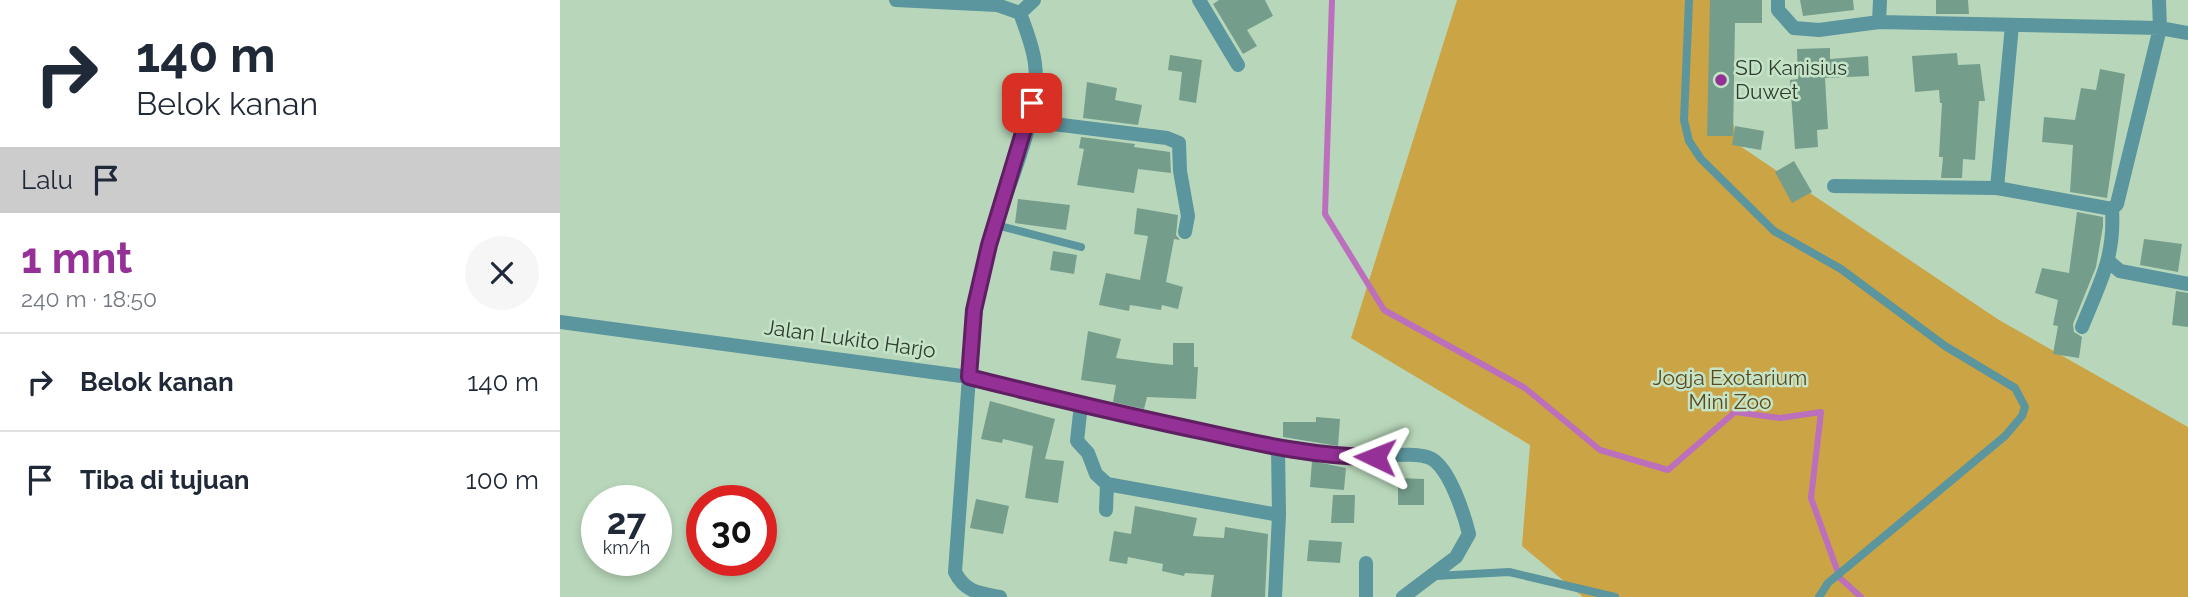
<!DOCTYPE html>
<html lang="id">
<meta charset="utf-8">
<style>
:root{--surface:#fff;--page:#f6f6f7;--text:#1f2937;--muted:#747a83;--line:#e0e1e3;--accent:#943096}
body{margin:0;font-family:Raleway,sans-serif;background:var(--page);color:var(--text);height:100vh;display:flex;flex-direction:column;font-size:26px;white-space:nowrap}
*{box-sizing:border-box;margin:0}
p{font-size:23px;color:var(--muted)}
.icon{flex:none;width:38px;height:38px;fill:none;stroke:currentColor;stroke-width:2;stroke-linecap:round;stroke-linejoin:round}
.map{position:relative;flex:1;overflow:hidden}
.panel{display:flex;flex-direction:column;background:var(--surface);width:560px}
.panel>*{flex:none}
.hud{background:#fff;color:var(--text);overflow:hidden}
.speed{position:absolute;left:21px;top:485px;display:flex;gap:14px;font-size:35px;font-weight:700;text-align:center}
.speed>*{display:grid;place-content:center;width:91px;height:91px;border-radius:50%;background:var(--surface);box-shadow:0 4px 10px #0003;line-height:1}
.speed small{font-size:18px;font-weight:400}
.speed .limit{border:10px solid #d22;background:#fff;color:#111}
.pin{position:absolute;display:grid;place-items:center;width:60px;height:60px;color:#fff;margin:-30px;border-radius:14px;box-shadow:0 4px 10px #0006}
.me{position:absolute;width:77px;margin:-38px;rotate:272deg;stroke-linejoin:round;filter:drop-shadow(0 0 5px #0008)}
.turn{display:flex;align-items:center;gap:24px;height:147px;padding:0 21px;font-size:32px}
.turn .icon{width:91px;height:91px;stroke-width:2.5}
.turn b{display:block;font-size:49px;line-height:60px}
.then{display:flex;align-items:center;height:66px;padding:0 21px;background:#0003;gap:14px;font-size:26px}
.round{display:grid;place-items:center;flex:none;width:74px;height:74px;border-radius:37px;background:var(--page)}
.overview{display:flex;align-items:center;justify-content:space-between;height:119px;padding:0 21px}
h1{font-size:42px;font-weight:700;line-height:52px;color:var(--accent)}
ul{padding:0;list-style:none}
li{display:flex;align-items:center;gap:21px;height:98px;padding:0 21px;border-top:2px solid var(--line)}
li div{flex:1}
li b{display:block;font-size:26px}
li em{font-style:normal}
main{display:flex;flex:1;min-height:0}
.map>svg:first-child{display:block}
</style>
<main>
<section class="panel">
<div class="hud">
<div class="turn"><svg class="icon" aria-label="right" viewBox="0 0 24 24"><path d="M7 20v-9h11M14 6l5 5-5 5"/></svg><div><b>140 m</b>Belok kanan</div></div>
<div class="then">Lalu<svg class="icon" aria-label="arrive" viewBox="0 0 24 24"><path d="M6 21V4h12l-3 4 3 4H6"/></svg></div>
</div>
<div class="overview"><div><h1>1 mnt</h1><p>240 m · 18:50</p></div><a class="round"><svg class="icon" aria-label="close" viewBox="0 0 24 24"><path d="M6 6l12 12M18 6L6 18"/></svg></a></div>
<ul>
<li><svg class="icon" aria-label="right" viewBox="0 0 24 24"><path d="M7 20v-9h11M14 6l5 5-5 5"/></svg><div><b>Belok kanan</b></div><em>140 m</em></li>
<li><svg class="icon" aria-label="arrive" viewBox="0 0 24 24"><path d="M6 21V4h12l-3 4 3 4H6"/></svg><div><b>Tiba di tujuan</b></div><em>100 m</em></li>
</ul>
</section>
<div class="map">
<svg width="1628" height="597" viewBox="0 0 1628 597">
<rect width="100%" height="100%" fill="#b8d7ba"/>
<path fill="#cba446" d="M 897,0 L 1151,0 L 1177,144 L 1439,320 L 1628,427 L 1628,597 L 1023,597 L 962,546 L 970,445 L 791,338 Z"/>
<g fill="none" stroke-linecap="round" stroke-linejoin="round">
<path stroke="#bb6fbc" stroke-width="6" d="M 772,0 L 765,214 L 824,310 L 965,388 L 1040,450 L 1108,470 L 1175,412 L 1220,418 L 1261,412 L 1251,498 L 1280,578 L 1301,597"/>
</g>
<path fill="#749d8c" d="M 659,0 L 705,0 L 713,16 L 687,30 L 697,46 L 683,54 L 653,4 Z
M 1150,0 L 1202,0 L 1202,23 L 1175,23 L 1173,136 L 1147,136 Z
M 1240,0 L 1293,0 L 1294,10 L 1243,16 Z
M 1376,0 L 1408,0 L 1409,14 L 1376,14 Z
M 1270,48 L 1270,59 L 1308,56 L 1309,76 L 1265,78 L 1268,129 L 1257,130 L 1258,147 L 1235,149 L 1230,80 L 1238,79 L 1237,49 Z
M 1397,53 L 1398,65 L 1420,64 L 1425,101 L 1419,101 L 1415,160 L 1403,159 L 1402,178 L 1381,178 L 1383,157 L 1379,157 L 1382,103 L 1380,103 L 1379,90 L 1355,92 L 1352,56 Z
M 610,55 L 642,60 L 636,103 L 619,100 L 622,72 L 608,70 Z
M 1540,69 L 1565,74 L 1547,198 L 1510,192 L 1513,145 L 1482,142 L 1484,117 L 1515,120 L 1521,88 L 1536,90 Z
M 527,82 L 557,88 L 555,100 L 582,105 L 578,125 L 523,118 Z
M 1175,126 L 1204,131 L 1201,150 L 1172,145 Z
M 521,137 L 575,144 L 574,147 L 610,152 L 611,173 L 578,169 L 574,193 L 517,185 L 524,149 L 519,148 Z
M 1234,161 L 1252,192 L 1232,203 L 1215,172 Z
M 458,199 L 510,205 L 506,230 L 455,223 Z
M 577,208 L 618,215 L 616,235 L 620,240 L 614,239 L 606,282 L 623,287 L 618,309 L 602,305 L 601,310 L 570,305 L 569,311 L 539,305 L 546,273 L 580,280 L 588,236 L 574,234 Z
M 1517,212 L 1543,217 L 1543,226 L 1536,267 L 1513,324 L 1514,332 L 1522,337 L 1519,358 L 1493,354 L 1498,326 L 1493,325 L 1498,300 L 1475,293 L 1482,268 L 1509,273 Z
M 1584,239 L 1622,244 L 1618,272 L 1580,265 Z
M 493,251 L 517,255 L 514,274 L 490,270 Z
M 1616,291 L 1628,293 L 1628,327 L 1612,325 Z
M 528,331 L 561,339 L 556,358 L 593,363 L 613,365 L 613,343 L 634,343 L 634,367 L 638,367 L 636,399 L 587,397 L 584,409 L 553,402 L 556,385 L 521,380 Z
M 430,401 L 495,419 L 485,459 L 504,461 L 498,503 L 465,498 L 473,446 L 443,439 L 442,443 L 421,439 Z
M 756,417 L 780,419 L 778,446 L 723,437 L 723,422 L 756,422 Z
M 752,461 L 786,468 L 784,490 L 750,487 Z
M 838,478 L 864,479 L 864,505 L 838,505 Z
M 773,495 L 795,495 L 794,523 L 771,523 Z
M 416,499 L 449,506 L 443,534 L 410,528 Z
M 575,506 L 637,518 L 633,536 L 664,538 L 665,527 L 708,534 L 705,597 L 651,597 L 654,575 L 625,573 L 624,576 L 602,571 L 603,564 L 568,557 L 567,564 L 549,561 L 554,531 L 571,534 Z
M 749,540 L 782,542 L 780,563 L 747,561 Z"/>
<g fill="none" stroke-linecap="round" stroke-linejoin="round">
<path stroke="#5b959d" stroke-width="8" d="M 1129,0 L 1124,120 L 1129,141 L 1141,159 L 1214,231 L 1281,269 L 1385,346 L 1455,388 L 1465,407 L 1462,416 L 1445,436 L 1268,583 L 1259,597
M 436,225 L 521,247
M 875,576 L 949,572 L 1055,597"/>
<path stroke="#5b959d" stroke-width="14" d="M 336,0 L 437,5 L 460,13 C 466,30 473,46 475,64 C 482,115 444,194 429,245 C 417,289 412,331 409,377 C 533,407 656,440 783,456 C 807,460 854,449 872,459 C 890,470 904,514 909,534 L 896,557 L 843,597
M 639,0 L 678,65
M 1218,0 L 1218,10 L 1234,28 L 1259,30 L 1319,22 L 1600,28 L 1628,33
M 460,13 L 474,0
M 1319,22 L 1320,0
M 469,121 L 607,138 L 619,143 L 620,171 L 628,216 L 625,232
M 1274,186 L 1437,188 L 1552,209
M 1437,188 L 1452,25
M 1548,261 L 1560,271 L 1628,284
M 0,322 L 409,377 L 395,572 C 405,592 419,593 440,597
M 1522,327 C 1540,282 1555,258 1552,209 L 1557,204 L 1600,28 L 1599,0
M 521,404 L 517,441 L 528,453 L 536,474 L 547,484 L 546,510
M 547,484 L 719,515
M 806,563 L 806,597
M 715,597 L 719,515 L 718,448"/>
</g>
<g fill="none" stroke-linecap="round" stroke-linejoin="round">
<g stroke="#601f62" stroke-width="18">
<path id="route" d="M 472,103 L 429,245 L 414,310 L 409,377 C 489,397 569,416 650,433 C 704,445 759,457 815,457"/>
</g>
<use href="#route" stroke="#943096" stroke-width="12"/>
</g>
<circle fill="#943096" stroke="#c5e4c7" stroke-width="2.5" cx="1161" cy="80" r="7"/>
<g text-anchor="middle" stroke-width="5" stroke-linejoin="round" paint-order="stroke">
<g font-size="21" fill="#303c31" stroke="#c5e4c7" text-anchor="start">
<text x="1175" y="75">SD Kanisius<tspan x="1175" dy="24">Duwet</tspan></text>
</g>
<g font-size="21" fill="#303c31" stroke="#c5e4c7">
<text transform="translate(290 339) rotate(8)" y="7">Jalan Lukito Harjo</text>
</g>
<g font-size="21" fill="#5c491c" stroke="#c5e4c7">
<text x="1170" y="385">Jogja Exotarium<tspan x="1170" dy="24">Mini Zoo</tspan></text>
</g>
</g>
</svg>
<div class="speed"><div>27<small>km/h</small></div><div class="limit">30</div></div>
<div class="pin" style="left:472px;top:103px;background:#d93025"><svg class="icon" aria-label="arrive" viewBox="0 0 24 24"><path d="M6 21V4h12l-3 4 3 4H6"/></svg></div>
<svg class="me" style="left:815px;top:457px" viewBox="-20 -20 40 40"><path d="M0-17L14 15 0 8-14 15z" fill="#943096" stroke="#fff" stroke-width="4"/></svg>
</div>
</main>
